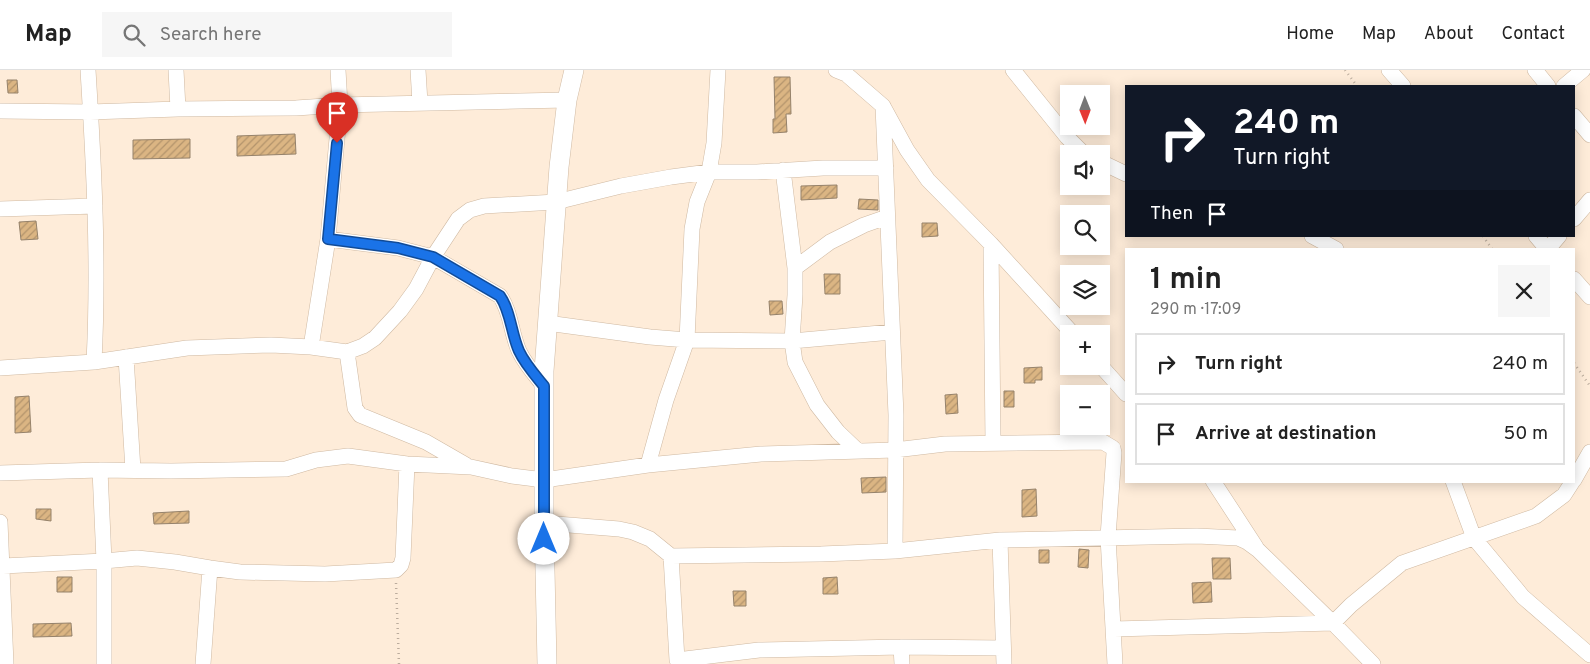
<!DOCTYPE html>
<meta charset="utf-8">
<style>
:root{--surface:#fff;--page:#f6f6f6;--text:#222;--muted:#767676;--line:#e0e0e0}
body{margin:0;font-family:Overpass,sans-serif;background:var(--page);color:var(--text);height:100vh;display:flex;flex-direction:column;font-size:19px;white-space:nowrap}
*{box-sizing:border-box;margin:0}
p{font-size:16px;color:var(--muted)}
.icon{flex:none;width:28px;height:28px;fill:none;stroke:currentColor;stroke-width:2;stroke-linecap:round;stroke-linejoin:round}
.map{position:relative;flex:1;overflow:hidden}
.details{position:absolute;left:1125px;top:178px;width:450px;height:235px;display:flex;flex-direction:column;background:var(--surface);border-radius:0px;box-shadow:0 2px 12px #0003}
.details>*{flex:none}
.hud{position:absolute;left:1125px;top:15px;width:450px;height:152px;border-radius:0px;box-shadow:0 2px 12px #0003;background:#111827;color:#fff;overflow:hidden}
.needle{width:32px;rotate:179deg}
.tools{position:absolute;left:1060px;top:15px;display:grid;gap:10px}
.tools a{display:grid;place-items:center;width:50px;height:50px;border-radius:0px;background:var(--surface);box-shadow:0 2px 12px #0003;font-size:25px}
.pin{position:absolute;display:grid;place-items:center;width:42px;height:42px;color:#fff;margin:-51px -21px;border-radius:50% 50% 50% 0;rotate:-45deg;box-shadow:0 0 5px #0007}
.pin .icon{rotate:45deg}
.me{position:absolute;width:55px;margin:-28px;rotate:0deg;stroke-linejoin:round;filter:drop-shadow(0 0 4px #0008)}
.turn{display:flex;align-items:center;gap:18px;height:105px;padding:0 25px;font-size:22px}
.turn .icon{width:65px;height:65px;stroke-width:2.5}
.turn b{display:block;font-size:35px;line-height:42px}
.then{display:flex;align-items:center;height:48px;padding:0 25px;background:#0003;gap:10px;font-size:19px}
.round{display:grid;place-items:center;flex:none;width:52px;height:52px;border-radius:0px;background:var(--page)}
.summary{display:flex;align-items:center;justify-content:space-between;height:85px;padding:0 25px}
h1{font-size:30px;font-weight:700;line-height:38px}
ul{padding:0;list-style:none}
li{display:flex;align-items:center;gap:15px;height:62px;margin:0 10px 8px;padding:0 15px;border:2px solid var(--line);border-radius:0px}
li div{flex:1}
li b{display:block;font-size:19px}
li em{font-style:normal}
header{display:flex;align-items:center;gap:30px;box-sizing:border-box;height:70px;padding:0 25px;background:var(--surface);border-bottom:1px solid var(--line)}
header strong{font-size:24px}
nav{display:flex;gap:28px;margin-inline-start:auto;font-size:18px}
.search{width:350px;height:45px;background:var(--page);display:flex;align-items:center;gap:12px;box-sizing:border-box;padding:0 18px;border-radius:0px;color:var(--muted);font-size:19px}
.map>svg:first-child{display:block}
</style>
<header>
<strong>Map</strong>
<div class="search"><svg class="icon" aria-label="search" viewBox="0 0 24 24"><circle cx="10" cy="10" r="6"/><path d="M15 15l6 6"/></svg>Search here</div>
<nav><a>Home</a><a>Map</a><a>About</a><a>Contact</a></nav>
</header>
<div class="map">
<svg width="1590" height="594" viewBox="0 0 1590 594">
<defs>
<pattern id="building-hatch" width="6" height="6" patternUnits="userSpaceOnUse" patternTransform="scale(1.25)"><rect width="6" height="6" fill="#dbb583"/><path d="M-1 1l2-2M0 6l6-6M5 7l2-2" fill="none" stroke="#b3946c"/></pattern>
</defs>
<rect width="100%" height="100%" fill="#feecd9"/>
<path fill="url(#building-hatch)" stroke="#95826b" d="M 774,7 L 790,7 L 791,44 L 786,44 L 787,62 L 773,63 L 773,49 L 775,49 Z
M 7,10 L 17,10 L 18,23 L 8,23 Z
M 295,64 L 296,84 L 237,86 L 237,66 Z
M 190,69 L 190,88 L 133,89 L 133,70 Z
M 837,115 L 837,128 L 801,130 L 801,116 Z
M 859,129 L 878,130 L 878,140 L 858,139 Z
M 36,151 L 38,169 L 21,170 L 19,152 Z
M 922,153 L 937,153 L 938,166 L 922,167 Z
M 824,204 L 840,204 L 840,224 L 825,224 Z
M 769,231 L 782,231 L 783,244 L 770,245 Z
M 1042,297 L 1042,310 L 1035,310 L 1035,313 L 1024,313 L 1024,298 Z
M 1004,321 L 1014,321 L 1014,337 L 1004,337 Z
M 957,324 L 958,343 L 946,344 L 945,325 Z
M 29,326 L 31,362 L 15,363 L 15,327 Z
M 886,407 L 886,422 L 862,423 L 861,408 Z
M 1036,419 L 1037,446 L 1022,447 L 1022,420 Z
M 36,439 L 51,439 L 51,451 L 36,449 Z
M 189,441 L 189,453 L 154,454 L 153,443 Z
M 1079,479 L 1089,480 L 1088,498 L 1078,497 Z
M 1039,480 L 1049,480 L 1049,493 L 1039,493 Z
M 1212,488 L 1230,488 L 1231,509 L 1213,509 Z
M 57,507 L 72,507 L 72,522 L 57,522 Z
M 837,507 L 838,524 L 823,524 L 823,508 Z
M 1211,512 L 1212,532 L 1193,533 L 1192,513 Z
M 733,521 L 746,521 L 746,536 L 734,536 Z
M 71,553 L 72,566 L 33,567 L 33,554 Z"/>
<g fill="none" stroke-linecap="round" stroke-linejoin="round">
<g stroke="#cfb9a2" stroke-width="16">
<path id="minor" d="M 88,0 C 94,97 99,194 94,292
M 176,0 L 178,39
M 418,0 L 420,33
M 836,0 L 846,4 L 883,36 L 907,80 L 928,110 L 991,174 L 1073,264
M 1013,0 L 1067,67 L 1084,84
M 1389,0 L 1403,16
M 1535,0 L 1548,16
M 1564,16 L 1583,0
M 883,36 L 896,345 L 895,481
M 0,41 L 90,42 L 178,39 L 296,38 L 340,35 L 567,30
M 1574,46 L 1590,65
M 1101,92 L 1126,104
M 783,100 L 795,198 L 795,225 L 792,271 L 795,292 L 817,335 L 838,362 L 858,381
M 0,139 L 95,136
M 1574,149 L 1590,130
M 1312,166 L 1336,179
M 1536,166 L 1547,179
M 328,169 L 398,178 L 433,187 L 500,226 C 511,242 511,263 519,281 C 525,294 535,305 544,316
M 991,174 L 993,372
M 1548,179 L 1559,166
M 795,198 L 830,172 L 864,155 L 887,147
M 1574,209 L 1590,227
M 547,253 L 650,267 L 687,270 L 792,271 L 892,262
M 311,277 L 328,169 L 340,35 L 338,0
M 347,282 L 363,276 L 375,268 L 400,241 L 416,219 L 433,187 L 458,149 L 470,140 L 484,136 L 556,132 L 621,116 L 671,107 L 709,102 L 757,102 L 823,98 L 886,98
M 126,287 L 133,400
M 1101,296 L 1126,324
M 0,298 L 94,292 L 187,278 L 271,275 L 311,277 L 347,282 L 355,338 L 360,345 L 426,372 L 466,395
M 648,395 L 666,330 L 687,270 L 692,159 L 697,132 L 709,102 L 714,73 L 718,0
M 100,400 L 104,491 L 104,594
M 0,403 L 100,400 L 171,401 L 286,399 L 316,390 L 348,386 L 407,394 L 471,397 L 512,406 L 544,410 L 648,395 L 761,384 L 895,380 L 945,374 L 1103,372 L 1113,378 L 1114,383 L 1108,467 L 1115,594
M 1574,410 L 1590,382
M 1213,411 L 1256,477
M 1453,411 L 1474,468 L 1523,527 L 1590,585
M 0,452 L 6,594
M 544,453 L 619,459 L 633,462 L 650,469 L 671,486 L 821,484 L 895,481 L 1000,470 L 1197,466 L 1238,468 L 1247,472 L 1258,480 L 1333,553 L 1373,594
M 1000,470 L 1004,594
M 671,486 L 677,590 L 759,580 L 901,577 L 1003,578
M 3,496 L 104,491 L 137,488 L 175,492 L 210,498 L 240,502 L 325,504 L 396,500 L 401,495 L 403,488 L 407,394
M 1114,559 L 1333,553 L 1351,535 L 1402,493 L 1536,446 L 1564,425 L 1573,411
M 901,577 L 902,594
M 203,594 L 210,498"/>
</g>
<g stroke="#cfb9a2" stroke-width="20">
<path id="tertiary" d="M 547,594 L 544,453 L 544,301 L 559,97 L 567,30 L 574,0"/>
</g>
<path stroke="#bbac9d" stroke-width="2.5" stroke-dasharray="1 4" stroke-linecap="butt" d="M 1345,0 L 1357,16
M 1483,166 L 1492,179
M 1574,293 L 1590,316
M 396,513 L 399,594"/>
<use href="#minor" stroke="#fff" stroke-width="15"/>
<use href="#tertiary" stroke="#fff" stroke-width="19"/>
</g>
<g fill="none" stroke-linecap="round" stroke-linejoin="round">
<g stroke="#114b97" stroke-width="12">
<path id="route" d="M 337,73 L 328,169 L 398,178 L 433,187 L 500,226 C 511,242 511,263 519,281 C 525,294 535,305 544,316 L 544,469"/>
</g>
<use href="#route" stroke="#1a73e8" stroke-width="9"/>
</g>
</svg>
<div class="tools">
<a><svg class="needle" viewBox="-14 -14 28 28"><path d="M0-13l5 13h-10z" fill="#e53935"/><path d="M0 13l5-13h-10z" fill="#767676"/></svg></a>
<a><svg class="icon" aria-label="sound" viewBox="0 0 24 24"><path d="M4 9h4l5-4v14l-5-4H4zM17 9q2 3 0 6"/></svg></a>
<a><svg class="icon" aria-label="search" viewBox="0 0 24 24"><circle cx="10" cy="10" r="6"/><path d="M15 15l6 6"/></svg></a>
<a><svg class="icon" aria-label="layers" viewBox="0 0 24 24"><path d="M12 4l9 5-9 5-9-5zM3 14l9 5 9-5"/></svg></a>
<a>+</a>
<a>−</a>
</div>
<div class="pin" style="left:337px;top:73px;background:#d93025"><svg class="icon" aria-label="arrive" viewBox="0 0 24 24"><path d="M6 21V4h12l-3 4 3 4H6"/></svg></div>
<svg class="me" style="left:544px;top:469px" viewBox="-20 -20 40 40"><circle r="19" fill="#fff"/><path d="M0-13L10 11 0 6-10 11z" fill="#1a73e8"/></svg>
<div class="hud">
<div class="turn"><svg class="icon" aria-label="right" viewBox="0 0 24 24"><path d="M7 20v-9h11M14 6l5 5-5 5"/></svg><div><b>240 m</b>Turn right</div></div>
<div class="then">Then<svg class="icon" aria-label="arrive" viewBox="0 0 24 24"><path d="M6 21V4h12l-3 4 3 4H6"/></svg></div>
</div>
<section class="details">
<div class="summary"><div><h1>1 min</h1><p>290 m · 17:09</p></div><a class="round"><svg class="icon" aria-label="close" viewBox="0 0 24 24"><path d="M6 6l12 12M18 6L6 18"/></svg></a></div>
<ul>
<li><svg class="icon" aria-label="right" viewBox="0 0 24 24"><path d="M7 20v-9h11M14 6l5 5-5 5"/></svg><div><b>Turn right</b></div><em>240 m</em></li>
<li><svg class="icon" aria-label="arrive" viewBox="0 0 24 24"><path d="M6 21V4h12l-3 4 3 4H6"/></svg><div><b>Arrive at destination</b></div><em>50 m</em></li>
</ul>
</section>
</div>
